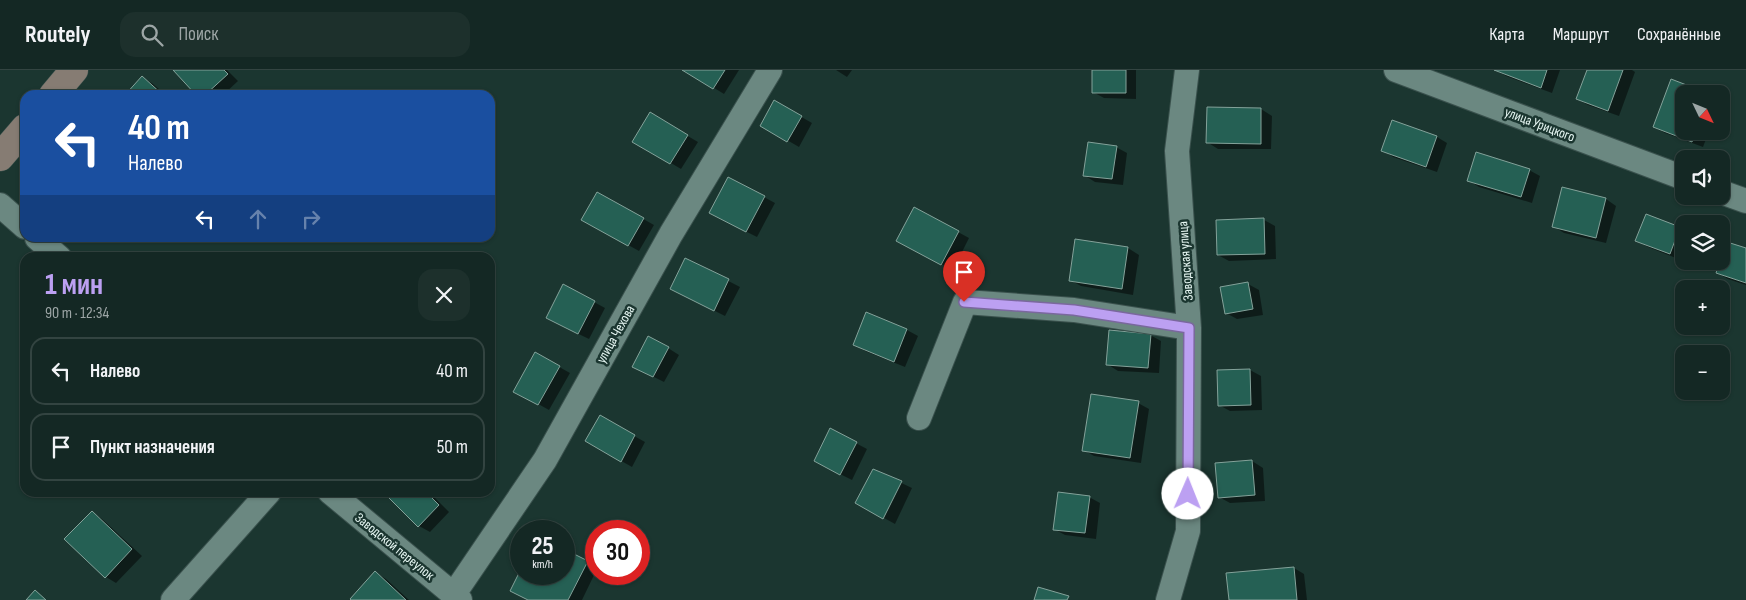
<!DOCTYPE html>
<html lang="ru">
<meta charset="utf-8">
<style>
:root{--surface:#142824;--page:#1d302c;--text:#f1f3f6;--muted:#9da6a6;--line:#334441;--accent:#bca0f2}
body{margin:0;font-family:"Sofia Sans Condensed",sans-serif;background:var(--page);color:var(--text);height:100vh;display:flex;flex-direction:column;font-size:19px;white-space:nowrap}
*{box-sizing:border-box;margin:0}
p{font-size:16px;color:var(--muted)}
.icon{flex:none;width:28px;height:28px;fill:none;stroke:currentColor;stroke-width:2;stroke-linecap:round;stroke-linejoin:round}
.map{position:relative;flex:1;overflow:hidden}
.panel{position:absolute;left:20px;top:182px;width:475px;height:245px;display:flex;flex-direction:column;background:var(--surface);border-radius:15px;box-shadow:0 1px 4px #0004,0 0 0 1px var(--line)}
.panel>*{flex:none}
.top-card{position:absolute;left:20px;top:20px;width:475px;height:152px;border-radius:15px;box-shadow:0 1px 4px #0004,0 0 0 1px var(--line);background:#1a4fa0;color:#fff;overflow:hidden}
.needle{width:32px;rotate:133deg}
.controls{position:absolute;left:1675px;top:15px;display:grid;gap:10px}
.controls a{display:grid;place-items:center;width:55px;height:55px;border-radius:10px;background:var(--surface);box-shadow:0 1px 4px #0004,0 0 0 1px var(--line);font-size:25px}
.speed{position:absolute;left:510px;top:450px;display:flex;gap:10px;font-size:25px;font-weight:700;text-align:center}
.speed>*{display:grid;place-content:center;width:65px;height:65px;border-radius:50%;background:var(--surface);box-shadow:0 1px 4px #0004,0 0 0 1px var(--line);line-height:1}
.speed small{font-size:12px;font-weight:400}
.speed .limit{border:8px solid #d22;background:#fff;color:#111}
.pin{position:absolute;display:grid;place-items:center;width:42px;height:42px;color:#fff;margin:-51px -21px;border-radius:50% 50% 50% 0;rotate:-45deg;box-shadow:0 0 5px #0007}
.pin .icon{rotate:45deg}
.me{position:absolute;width:55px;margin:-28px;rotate:1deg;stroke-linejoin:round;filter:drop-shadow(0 0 4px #0008)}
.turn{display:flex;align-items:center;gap:18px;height:105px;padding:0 25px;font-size:22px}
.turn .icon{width:65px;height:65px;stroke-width:2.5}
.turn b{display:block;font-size:35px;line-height:42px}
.lanes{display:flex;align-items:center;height:48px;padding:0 25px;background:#0003;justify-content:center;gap:25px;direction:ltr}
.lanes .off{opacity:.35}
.round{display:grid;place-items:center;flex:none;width:52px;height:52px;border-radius:15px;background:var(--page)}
.summary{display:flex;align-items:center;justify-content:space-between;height:85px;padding:0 25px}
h1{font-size:30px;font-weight:700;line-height:38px;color:var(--accent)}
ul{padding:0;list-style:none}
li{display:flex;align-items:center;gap:15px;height:68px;margin:0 10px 8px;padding:0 15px;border:2px solid var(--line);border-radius:15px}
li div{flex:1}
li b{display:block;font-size:19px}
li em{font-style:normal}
header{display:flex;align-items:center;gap:30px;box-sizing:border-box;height:70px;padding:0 25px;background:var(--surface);border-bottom:1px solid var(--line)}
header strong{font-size:24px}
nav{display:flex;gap:28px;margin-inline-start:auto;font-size:18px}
.search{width:350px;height:45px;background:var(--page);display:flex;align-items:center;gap:12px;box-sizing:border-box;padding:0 18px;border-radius:15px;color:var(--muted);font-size:19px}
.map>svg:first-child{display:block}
</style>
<header>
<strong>Routely</strong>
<div class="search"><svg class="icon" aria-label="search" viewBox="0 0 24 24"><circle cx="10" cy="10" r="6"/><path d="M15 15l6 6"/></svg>Поиск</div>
<nav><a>Карта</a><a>Маршрут</a><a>Сохранённые</a></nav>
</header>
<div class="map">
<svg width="1746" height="530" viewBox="0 0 1746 530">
<rect width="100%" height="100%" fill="#1b3630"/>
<path fill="#0007" d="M 174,0 L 227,0 L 238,11 L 223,25 L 197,25 Z
M 685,0 L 739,0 L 724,24 Z
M 836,0 L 852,0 L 847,7 Z
M 1093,0 L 1136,0 L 1136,29 L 1104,28 L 1093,22 Z
M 1495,0 L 1560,0 L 1552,23 L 1506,6 Z
M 1588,0 L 1632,0 L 1635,2 L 1619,46 L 1588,35 L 1577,29 Z
M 142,7 L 153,14 L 166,25 L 126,25 Z
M 1684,24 L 1684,61 L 1709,61 L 1703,77 L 1665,63 L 1654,57 Z
M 775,32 L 812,53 L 799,77 L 761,55 Z
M 1208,38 L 1261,39 L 1272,46 L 1271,79 L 1218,79 L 1207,72 Z
M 650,44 L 698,72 L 681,99 L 634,71 Z
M 1437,67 L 1447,73 L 1437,102 L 1393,87 L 1383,80 Z
M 1116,77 L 1127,83 L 1123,115 L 1095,112 L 1084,105 Z
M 1529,100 L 1540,106 L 1532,133 L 1479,117 L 1468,110 Z
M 729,108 L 775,133 L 757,167 L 721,149 Z
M 1563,118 L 1606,129 L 1616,136 L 1606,173 L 1564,163 L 1553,156 Z
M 597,123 L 654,155 L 639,181 L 583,150 Z
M 1646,145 L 1684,160 L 1684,183 L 1681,190 L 1648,177 L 1637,171 Z
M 1264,150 L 1275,156 L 1276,189 L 1229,191 L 1218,185 L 1217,151 Z
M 958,162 L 969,168 L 953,200 L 908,177 Z
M 1076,170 L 1128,178 L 1139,185 L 1133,225 L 1081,216 L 1070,210 Z
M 1746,179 L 1746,215 L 1728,209 L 1717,203 Z
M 686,189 L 740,217 L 725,246 L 671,219 Z
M 1248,214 L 1259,220 L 1263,245 L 1237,249 L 1226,243 Z
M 594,232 L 605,238 L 589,269 L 558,254 Z
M 867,244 L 907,260 L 918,266 L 905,297 L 865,281 L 855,274 Z
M 1150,265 L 1161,271 L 1159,303 L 1118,301 L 1107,294 Z
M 668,278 L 679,285 L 664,312 L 644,302 Z
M 536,284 L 570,303 L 549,340 L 515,321 Z
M 1250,300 L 1261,306 L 1262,340 L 1230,341 L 1219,335 Z
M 1138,333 L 1149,339 L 1141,393 L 1094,386 L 1084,380 Z
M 600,347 L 645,372 L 632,397 L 586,371 Z
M 831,360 L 867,379 L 852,410 L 826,397 Z
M 1252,391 L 1263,398 L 1265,431 L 1230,433 L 1219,427 Z
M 874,400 L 912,418 L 895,454 L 857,433 Z
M 384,422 L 429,422 L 449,442 L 430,462 L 419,456 Z
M 1089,427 L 1100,433 L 1096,469 L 1065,465 L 1054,459 Z
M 92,442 L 102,449 L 142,486 L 116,513 L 106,507 Z
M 564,480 L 596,498 L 596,501 L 582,530 L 529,530 L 512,520 L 521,502 L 521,504 L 564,504 Z
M 1294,498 L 1304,504 L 1307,530 L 1230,530 Z
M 376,503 L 386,509 L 409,530 L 353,530 Z"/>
<path fill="#256054" stroke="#84a29a" d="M 173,0 L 224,0 L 228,4 L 205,25 L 196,25 Z
M 682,0 L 725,0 L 713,19 Z
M 1092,0 L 1126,0 L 1126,23 L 1092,23 Z
M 1494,0 L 1547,0 L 1541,18 Z
M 1587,0 L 1623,0 L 1608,41 L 1576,29 Z
M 142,6 L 163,25 L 125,25 Z
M 1671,9 L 1710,24 L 1684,24 L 1684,61 L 1696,61 L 1692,72 L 1653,57 Z
M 774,30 L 802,46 L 787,72 L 760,56 Z
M 1207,37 L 1261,38 L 1261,74 L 1206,73 Z
M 650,42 L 688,65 L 670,94 L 632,72 Z
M 1392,50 L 1437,66 L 1426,97 L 1381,81 Z
M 1088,72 L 1117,76 L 1112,109 L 1083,106 Z
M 1476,82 L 1530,99 L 1521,127 L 1467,111 Z
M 728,107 L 765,126 L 746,162 L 709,143 Z
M 1562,117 L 1606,128 L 1596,168 L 1552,157 Z
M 597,122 L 644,148 L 628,176 L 581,150 Z
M 914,137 L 959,161 L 941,195 L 896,171 Z
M 1646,144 L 1680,157 L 1670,184 L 1635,171 Z
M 1264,148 L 1265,184 L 1217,185 L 1216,150 Z
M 1075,169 L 1128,177 L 1122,219 L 1069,211 Z
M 1727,172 L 1746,178 L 1746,213 L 1716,203 L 1720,191 L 1721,191 Z
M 685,188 L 729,209 L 714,241 L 670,219 Z
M 1248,212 L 1253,239 L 1225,244 L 1220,217 Z
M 563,214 L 595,231 L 578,264 L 546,248 Z
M 866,242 L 907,259 L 894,292 L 853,275 Z
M 1109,260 L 1151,264 L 1148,298 L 1106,295 Z
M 648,266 L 669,277 L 653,307 L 632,297 Z
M 535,282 L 560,296 L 538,335 L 513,322 Z
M 1250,299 L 1251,335 L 1218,336 L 1217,300 Z
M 1091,324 L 1139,331 L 1130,388 L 1082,381 Z
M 600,345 L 635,365 L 621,392 L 585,371 Z
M 830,358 L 857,372 L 840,405 L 814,391 Z
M 1252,390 L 1255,425 L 1218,428 L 1215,393 Z
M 873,399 L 902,411 L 883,449 L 855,433 Z
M 383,422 L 426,422 L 439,435 L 418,457 Z
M 1058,422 L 1090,426 L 1085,463 L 1053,460 Z
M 92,441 L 132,479 L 105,508 L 64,469 Z
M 564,479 L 588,491 L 568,530 L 528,530 L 510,521 L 521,499 L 521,504 L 564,504 Z
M 1294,497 L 1297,530 L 1229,530 L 1226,503 Z
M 375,501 L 406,530 L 351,530 L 350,529 Z
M 1038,517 L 1069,526 L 1067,530 L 1034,530 Z
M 35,520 L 46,530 L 26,530 Z"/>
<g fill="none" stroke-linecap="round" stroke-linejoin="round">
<g stroke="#3a514d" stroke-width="26">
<path id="minor" d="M 1396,0 L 1684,108
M 1721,122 L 1746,131
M 0,135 L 25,157
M 37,168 L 60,188
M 919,348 L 965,232 L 1074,240 L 1189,258
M 330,422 L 460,530
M 454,524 L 545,390 L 671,164 L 770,0
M 173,530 L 269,422
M 1168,530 L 1188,461 L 1189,258 L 1177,81 L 1187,0"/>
</g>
<g stroke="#3a514d" stroke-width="29">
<path id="secondary" d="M 53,25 L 74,0
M 0,87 L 25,58"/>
</g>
<use href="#minor" stroke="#6b8881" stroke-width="24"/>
<use href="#secondary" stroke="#867c73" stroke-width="28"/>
</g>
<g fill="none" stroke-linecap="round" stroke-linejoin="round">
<g stroke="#7a689d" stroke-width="12">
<path id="route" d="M 964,232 L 1074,240 L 1189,258 L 1188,424"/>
</g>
<use href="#route" stroke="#bca0f2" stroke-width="9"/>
</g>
<g text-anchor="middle" stroke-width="5" stroke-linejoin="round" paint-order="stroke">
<g font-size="14" fill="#e7f7f3" stroke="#1b3630">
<text transform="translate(1540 54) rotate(21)" y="5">улица Урицкого</text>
<text transform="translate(1185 191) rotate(-94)" y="5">Заводская улица</text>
<text transform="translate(615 264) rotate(-61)" y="5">улица Чехова</text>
<text transform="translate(395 476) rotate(39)" y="5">Заводской переулок</text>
</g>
</g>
</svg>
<div class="controls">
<a><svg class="needle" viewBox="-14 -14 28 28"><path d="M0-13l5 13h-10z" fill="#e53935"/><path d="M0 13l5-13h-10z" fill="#9da6a6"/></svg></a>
<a><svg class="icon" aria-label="sound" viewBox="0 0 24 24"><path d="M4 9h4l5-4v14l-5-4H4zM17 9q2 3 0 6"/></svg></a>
<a><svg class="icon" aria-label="layers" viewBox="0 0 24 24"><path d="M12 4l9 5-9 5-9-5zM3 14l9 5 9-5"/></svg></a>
<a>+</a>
<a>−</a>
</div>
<div class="speed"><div>25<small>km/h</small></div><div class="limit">30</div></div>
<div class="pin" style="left:964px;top:232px;background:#d93025"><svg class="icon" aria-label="arrive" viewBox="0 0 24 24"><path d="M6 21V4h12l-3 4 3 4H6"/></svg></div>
<svg class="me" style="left:1188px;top:424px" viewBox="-20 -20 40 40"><circle r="19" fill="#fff"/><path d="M0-13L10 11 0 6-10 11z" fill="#bca0f2"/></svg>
<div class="top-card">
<div class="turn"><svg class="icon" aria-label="left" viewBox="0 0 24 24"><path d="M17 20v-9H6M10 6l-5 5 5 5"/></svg><div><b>40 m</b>Налево</div></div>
<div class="lanes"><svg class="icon" aria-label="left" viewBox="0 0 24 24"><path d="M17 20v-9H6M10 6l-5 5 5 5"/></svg><svg class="icon off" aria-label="ahead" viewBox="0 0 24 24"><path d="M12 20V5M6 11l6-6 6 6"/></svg><svg class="icon off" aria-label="right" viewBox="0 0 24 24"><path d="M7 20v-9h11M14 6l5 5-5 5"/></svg></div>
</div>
<section class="panel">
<div class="summary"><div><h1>1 мин</h1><p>90 m · 12:34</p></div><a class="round"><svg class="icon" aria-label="close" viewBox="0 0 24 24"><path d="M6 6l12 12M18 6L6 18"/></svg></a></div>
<ul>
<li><svg class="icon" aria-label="left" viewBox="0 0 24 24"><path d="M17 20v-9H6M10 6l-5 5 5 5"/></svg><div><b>Налево</b></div><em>40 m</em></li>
<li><svg class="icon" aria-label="arrive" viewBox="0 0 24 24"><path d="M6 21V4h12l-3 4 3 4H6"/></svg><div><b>Пункт назначения</b></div><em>50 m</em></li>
</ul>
</section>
</div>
